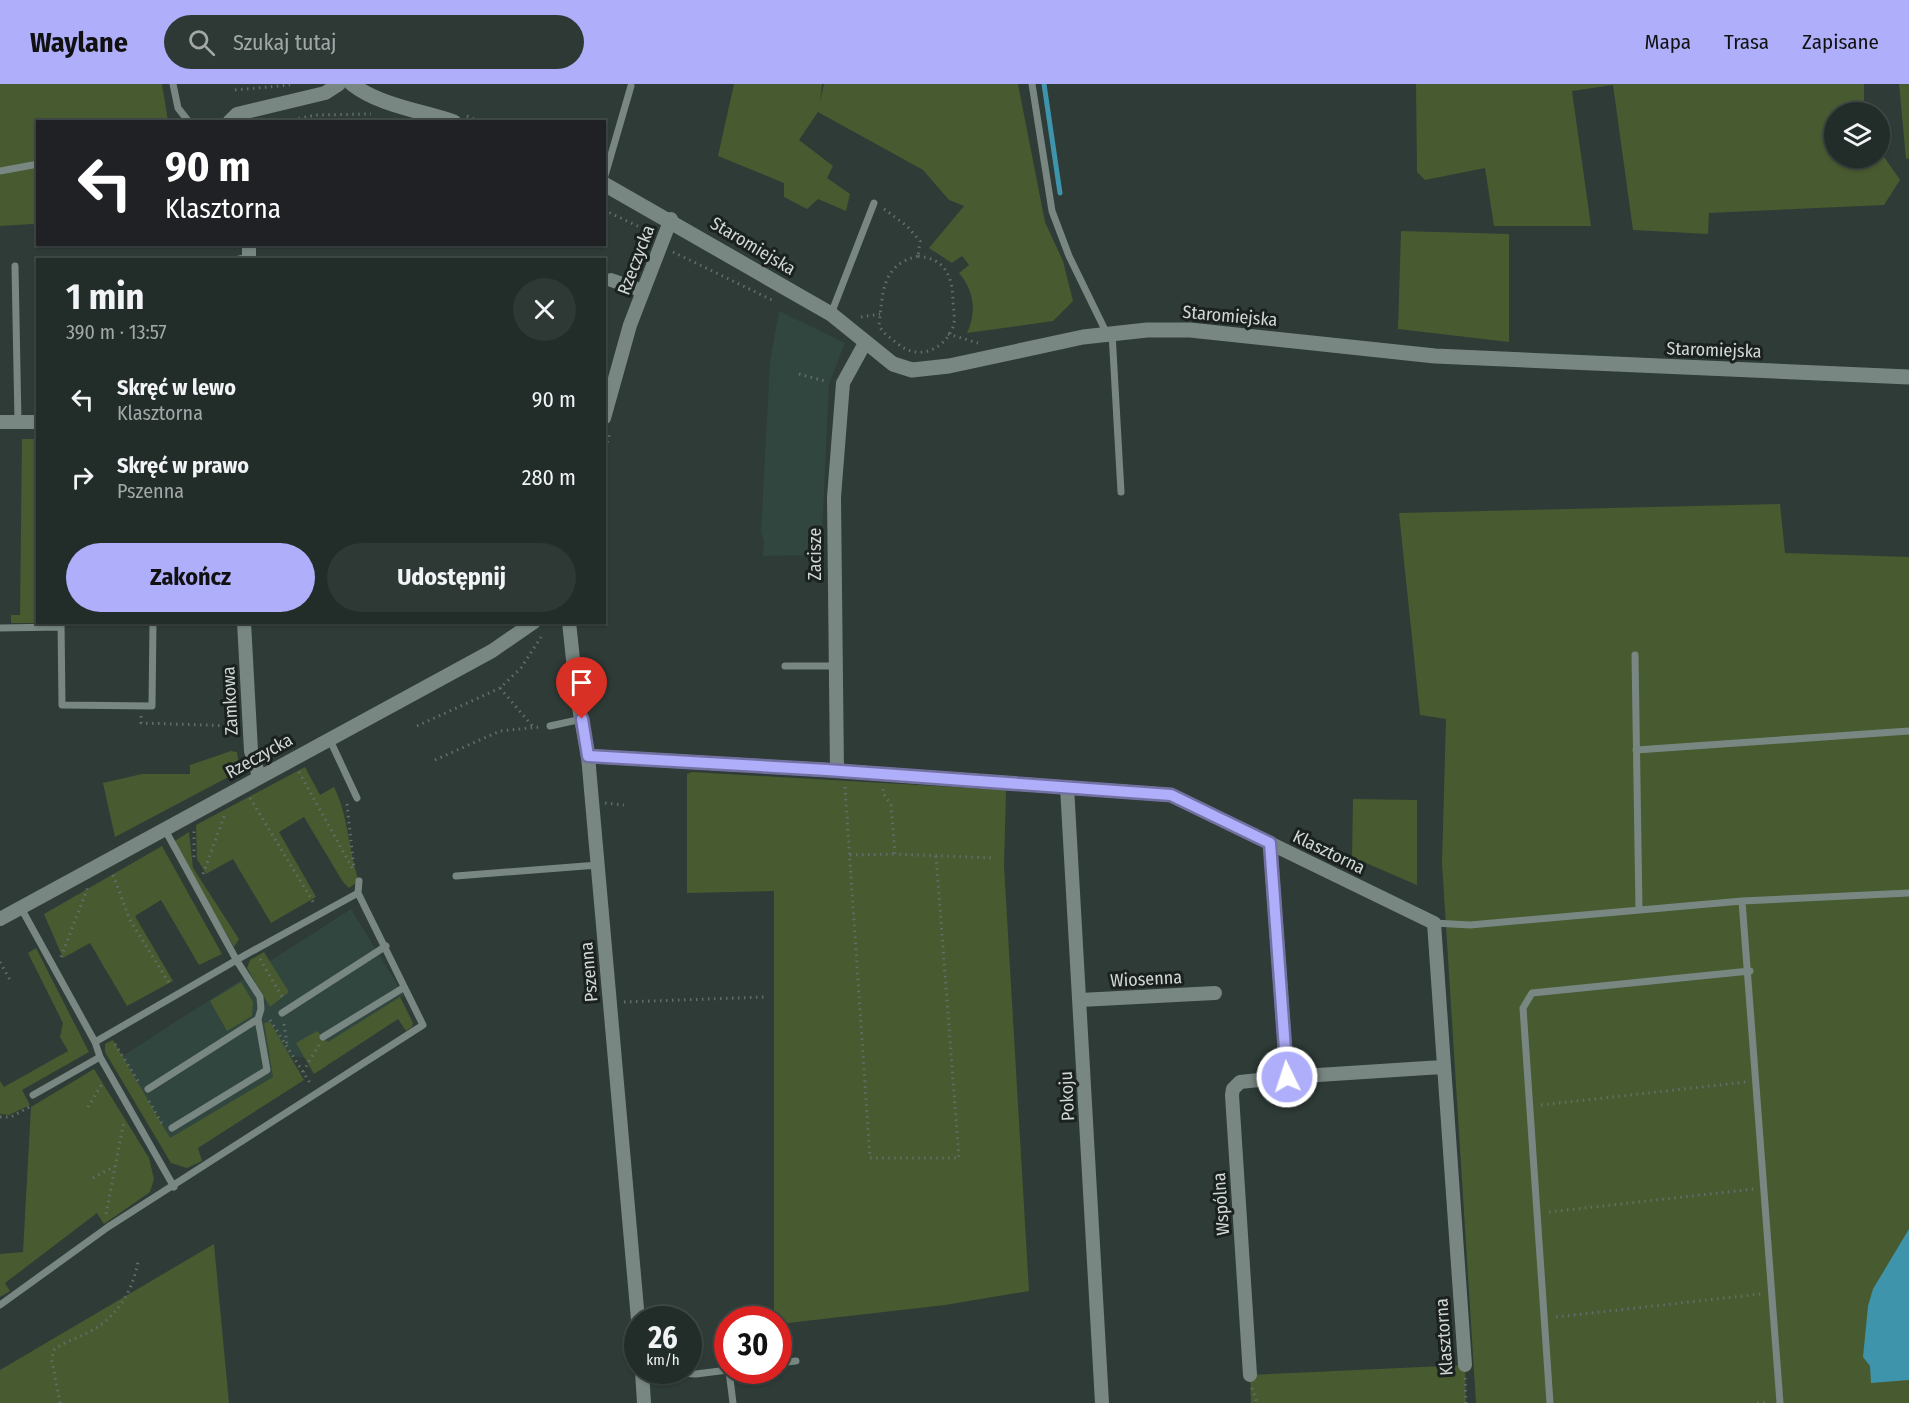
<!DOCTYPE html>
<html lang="pl">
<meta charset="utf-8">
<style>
:root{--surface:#222c29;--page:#2e3835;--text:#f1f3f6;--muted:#a2a7a8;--line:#3f4846;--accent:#afaefa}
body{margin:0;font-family:"Fira Sans Condensed",sans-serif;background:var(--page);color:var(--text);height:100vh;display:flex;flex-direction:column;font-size:22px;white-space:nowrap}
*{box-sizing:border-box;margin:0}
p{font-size:20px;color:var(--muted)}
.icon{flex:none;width:33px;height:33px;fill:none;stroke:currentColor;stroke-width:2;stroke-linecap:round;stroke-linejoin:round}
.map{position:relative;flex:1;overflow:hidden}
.panel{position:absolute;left:36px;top:174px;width:570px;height:366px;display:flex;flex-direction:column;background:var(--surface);border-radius:0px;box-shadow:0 2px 4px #0004,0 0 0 2px var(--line)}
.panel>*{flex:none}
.top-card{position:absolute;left:36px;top:36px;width:570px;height:126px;border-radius:0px;box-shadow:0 2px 4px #0004,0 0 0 2px var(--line);background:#202124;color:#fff;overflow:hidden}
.controls{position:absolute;left:1824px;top:18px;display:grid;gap:12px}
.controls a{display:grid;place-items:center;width:66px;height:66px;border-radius:50%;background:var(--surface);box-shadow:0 2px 4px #0004,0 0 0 2px var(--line);font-size:30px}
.speed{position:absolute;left:624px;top:1222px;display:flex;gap:12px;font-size:30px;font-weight:700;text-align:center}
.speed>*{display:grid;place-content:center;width:78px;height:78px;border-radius:50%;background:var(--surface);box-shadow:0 2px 4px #0004,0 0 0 2px var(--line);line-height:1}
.speed small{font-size:15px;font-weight:400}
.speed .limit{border:9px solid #d22;background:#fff;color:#111}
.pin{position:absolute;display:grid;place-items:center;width:51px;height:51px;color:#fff;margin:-62px -26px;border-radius:50% 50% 50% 0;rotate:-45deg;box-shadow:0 0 6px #0007}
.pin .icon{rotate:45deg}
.me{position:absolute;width:66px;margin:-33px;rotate:356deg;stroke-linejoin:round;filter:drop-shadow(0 0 4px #0008)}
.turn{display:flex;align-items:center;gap:21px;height:126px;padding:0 30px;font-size:27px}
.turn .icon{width:78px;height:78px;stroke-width:2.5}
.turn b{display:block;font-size:42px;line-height:51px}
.round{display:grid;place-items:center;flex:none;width:63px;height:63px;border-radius:32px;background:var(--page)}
.summary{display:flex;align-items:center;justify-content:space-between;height:102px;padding:0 30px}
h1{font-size:36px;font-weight:700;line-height:45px}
.button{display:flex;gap:12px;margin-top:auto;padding:12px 30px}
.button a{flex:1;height:69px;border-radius:36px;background:var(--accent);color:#111;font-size:24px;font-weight:700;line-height:69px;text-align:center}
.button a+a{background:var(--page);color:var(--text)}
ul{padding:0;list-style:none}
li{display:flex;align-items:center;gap:18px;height:78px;padding:0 30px}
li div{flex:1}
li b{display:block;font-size:22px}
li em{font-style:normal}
header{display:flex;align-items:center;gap:36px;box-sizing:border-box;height:84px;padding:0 30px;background:var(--accent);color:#111}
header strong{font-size:28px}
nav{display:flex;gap:33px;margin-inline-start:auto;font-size:21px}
.search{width:420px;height:54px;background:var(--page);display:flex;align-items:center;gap:15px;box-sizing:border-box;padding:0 21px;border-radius:33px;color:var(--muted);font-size:22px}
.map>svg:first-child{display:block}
</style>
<header>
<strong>Waylane</strong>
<div class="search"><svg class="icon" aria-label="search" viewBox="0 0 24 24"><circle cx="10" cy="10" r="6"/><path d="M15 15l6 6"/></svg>Szukaj tutaj</div>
<nav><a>Mapa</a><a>Trasa</a><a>Zapisane</a></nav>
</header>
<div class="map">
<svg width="1909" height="1319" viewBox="0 0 1909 1319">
<rect width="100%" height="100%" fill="#2e3b37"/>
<path fill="#31463f" d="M 779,227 L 845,259 L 829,300 L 821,471 L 763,472 L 764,457 L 761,448 L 770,277 Z
M 351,825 L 404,911 L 304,974 L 270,968 L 273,993 L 169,1055 L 121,973 Z"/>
<path fill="#485a30" d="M 0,0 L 162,0 L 168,37 L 38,38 L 37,146 L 33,140 L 0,142 Z
M 734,0 L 822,0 L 820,18 L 824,0 L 1018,0 L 1045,138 L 1063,177 L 1073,217 L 1053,237 L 967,249 C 977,227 974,207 959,189 L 969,181 L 962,172 L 952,179 L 929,164 L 964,122 L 949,116 L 923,86 L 818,28 L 799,56 L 833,82 L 827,94 L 850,110 L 846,127 L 818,115 L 807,125 L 784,113 L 784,99 L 718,72 Z
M 1416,0 L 1864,0 L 1864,28 L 1834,28 L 1834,74 L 1880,74 L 1880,67 L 1900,96 L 1884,121 L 1709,129 L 1708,150 L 1633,146 L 1613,1 L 1572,7 L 1591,142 L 1494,142 L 1485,84 L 1425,96 L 1417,88 Z
M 1899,0 L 1909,0 L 1909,74 L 1906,75 Z
M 1401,147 L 1509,150 L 1509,258 L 1398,245 Z
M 22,355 L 37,355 L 38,538 L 51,539 L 11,539 L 11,531 L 20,531 Z
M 1780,420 L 1785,469 L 1909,473 L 1909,1319 L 1476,1319 L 1442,779 L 1446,635 L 1420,631 L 1399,429 Z
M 231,667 L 237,668 L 239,681 L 234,690 L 115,753 L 103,699 L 142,690 L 190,690 L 190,681 Z
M 305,683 L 320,711 L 334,703 C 349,733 348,766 359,797 L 349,804 L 343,798 L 304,733 L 279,748 L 316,813 L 271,839 L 233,775 L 206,790 L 197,775 L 196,741 Z
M 692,688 L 1006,706 L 1004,782 L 1029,1207 L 945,1221 L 779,1240 L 778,1236 L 774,1236 L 774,807 L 687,809 L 687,690 Z
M 1353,715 L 1417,716 L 1417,801 L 1352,773 Z
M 189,748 L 193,784 L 239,855 L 234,863 L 173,758 Z
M 162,762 L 222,870 L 199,881 L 161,816 L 135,832 L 173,897 L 127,922 L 90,859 L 63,874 L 44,830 Z
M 36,864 L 89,968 L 22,1006 L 30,1021 L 9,1031 L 0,1030 L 0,997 L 4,1003 L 68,967 L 60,953 L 63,939 L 28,869 Z
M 264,868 L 289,908 L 270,923 L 247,884 L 250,876 Z
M 241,898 L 253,918 L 252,932 L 227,947 L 210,917 Z
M 400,913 L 413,939 L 412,943 L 406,947 L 398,935 L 314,990 L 296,959 L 317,947 L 328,958 Z
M 270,938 L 304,996 L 198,1064 L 202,1077 L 187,1084 L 171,1079 L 105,968 L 105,960 L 113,956 L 170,1054 L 273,993 L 264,939 Z
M 94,985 L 149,1074 L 154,1095 L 150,1108 L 104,1140 L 97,1129 L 5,1199 L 10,1207 L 0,1213 L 0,1170 L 23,1168 L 31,1023 Z
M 214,1160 L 229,1319 L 0,1319 L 0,1286 Z
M 1465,1281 L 1466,1319 L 1251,1319 L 1250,1291 Z"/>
<path fill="#3e94aa" d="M 1909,1145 L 1909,1296 L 1871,1299 L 1870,1282 L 1863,1273 L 1868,1222 L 1873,1205 Z"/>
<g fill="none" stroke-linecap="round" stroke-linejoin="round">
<path stroke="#3e94aa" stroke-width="5" d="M 1044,0 L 1060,109"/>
<path stroke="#626e6a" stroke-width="3" stroke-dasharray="1.5 4.5" stroke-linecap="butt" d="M 235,6 L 290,1
M 467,32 L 482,38
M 281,38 L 316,31 L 371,30
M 884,125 L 907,142 L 920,157 L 918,172
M 604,126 L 650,148
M 673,168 L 772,216
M 918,172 C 945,175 952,191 953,216 C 953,224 956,236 953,243 C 944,266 918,277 898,260 C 891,254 882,249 879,241 C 883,209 881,181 918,172 Z
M 861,233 L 880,230
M 948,250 L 978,259
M 799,290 L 828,298
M 604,370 L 610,348
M 500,604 L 534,644
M 141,632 L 141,639 L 236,642
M 417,642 L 500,604 L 521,584 L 541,553
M 435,676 L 500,647 L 540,643
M 299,688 L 354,787
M 845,703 L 870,1074 L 959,1074 L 936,772
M 883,705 L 883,709 L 891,721 L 895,770 L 993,774
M 250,714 L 315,821
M 605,719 L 624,721
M 347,720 L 354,785
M 850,771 L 895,770
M 194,773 L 194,747
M 203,790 L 225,730
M 113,791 L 130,836 L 171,902
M 61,873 L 88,803
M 260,875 L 284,916
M 0,878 L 10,896
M 624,918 L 764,913
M 270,936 L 310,999
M 284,940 L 287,960
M 115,960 L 140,1000
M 303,988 L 319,961
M 149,1017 L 162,1040
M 1541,1021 L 1746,998
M 88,1023 L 102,1000
M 0,1033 L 11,1033 L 31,1022
M 93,1094 L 115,1082
M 1549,1128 L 1754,1105
M 106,1130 L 124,1037
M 1556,1233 L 1761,1210
M 1465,1294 L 1466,1319
M 1252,1304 L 1257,1319
M 60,1319 L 52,1277 L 53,1267 C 62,1258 76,1255 87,1249 C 116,1235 132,1209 138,1178
M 1757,1319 L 1769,1318"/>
<path stroke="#788782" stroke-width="7" d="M 173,0 L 178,24 L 189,38
M 1032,0 L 1052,127 L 1069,172 L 1107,250
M 0,87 L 38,80
M 604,95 L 631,2
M 235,176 L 249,173
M 15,182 L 18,338
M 831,230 L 874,119
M 1112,249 L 1121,408
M 61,538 L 62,621 L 152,622 L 153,538
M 0,544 L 61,543
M 1635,571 L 1639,826
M 785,582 L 835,582
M 550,642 L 582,635
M 329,654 L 357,714
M 1636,666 L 1909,647
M 456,792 L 598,781
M 1742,817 L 1780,1319
M 21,824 L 95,958 L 100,973 L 174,1103
M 1434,839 L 1470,841 L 1742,817 L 1909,809
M 282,929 L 386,862
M 323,953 L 403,904
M 95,958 L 247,870 L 358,809 L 359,797
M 148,1005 L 258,935 L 261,925 L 260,913 L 237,877 L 164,744
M 33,1011 L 100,973
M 172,1044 L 267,986 L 258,935
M 0,1221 L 108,1143 L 423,941 L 358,809
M 778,1279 L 796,1277
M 642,1287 L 696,1290 L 728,1286
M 729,1287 L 733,1319
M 1550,1319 L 1523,924 L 1532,909 L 1750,887"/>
<path stroke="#788782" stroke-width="14" d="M 229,38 L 237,30 L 325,9 L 339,0
M 249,160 L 249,176
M 611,196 L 643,207
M 604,334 L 630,241 L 671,135
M 0,338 L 38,338
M 244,538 L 251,667 L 259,692
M 569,538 L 577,613 L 588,672 L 638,1236
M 588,672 L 827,686 L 1171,711 L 1434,839 L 1465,1281
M 837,687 L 834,413 L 843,299 L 865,259
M 1067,703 L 1102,1319
M 0,835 L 492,567 L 534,538
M 1080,916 L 1215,909
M 1287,993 L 1442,983
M 642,1287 L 644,1319
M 1250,1291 L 1232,1011 L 1233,1005 L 1240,998 L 1287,993 L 1270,759"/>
<path stroke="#788782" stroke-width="15" d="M 352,0 C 378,21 422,27 454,38
M 604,100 L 831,230 L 893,280 L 912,286 L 949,282 L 1083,253 L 1147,246 L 1190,246 L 1435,272 L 1909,293"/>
</g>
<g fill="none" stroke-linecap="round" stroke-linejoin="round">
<g stroke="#7271a2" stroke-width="15">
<path id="route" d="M 582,635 L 588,672 L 827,686 L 1171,711 L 1270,759 L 1287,993"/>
</g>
<use href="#route" stroke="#afaefa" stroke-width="10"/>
</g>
<g text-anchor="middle" stroke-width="6" stroke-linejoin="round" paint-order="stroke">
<g font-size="18" fill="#d0d8d6" stroke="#1b211f">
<text transform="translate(753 162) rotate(31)" y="6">Staromiejska</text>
<text transform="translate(636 176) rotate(-69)" y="6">Rzeczycka</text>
<text transform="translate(1230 232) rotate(5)" y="6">Staromiejska</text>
<text transform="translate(1714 266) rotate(2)" y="6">Staromiejska</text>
<text transform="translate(815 470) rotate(-90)" y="6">Zacisze</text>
<text transform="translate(230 617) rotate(-93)" y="6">Zamkowa</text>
<text transform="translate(259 672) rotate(-29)" y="6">Rzeczycka</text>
<text transform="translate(1329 768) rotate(26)" y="6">Klasztorna</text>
<text transform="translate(589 888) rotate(-95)" y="6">Pszenna</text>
<text transform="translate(1146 895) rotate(-3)" y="6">Wiosenna</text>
<text transform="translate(1067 1012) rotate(-93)" y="6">Pokoju</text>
<text transform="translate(1221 1120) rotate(-94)" y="6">Wspólna</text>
<text transform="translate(1444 1253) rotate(-94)" y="6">Klasztorna</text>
</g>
</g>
</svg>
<div class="controls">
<a><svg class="icon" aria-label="layers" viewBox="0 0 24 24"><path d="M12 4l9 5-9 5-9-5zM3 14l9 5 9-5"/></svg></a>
</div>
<div class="speed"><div>26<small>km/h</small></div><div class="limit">30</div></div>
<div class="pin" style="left:582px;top:635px;background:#d93025"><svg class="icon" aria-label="arrive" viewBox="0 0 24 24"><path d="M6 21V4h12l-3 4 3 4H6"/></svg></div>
<svg class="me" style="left:1287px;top:993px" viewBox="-20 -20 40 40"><circle r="17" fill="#afaefa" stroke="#fff" stroke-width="3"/><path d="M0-11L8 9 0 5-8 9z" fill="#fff"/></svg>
<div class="top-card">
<div class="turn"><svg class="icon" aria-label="left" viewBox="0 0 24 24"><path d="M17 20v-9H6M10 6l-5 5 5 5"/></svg><div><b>90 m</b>Klasztorna</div></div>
</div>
<section class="panel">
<div class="summary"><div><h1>1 min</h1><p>390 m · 13:57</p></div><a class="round"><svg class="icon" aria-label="close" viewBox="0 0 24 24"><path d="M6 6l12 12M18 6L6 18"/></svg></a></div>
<ul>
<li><svg class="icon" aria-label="left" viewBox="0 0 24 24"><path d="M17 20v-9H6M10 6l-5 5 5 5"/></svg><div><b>Skręć w lewo</b><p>Klasztorna</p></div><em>90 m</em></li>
<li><svg class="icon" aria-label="right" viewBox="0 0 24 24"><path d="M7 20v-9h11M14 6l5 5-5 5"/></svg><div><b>Skręć w prawo</b><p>Pszenna</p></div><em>280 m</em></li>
</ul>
<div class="button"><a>Zakończ</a><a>Udostępnij</a></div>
</section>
</div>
